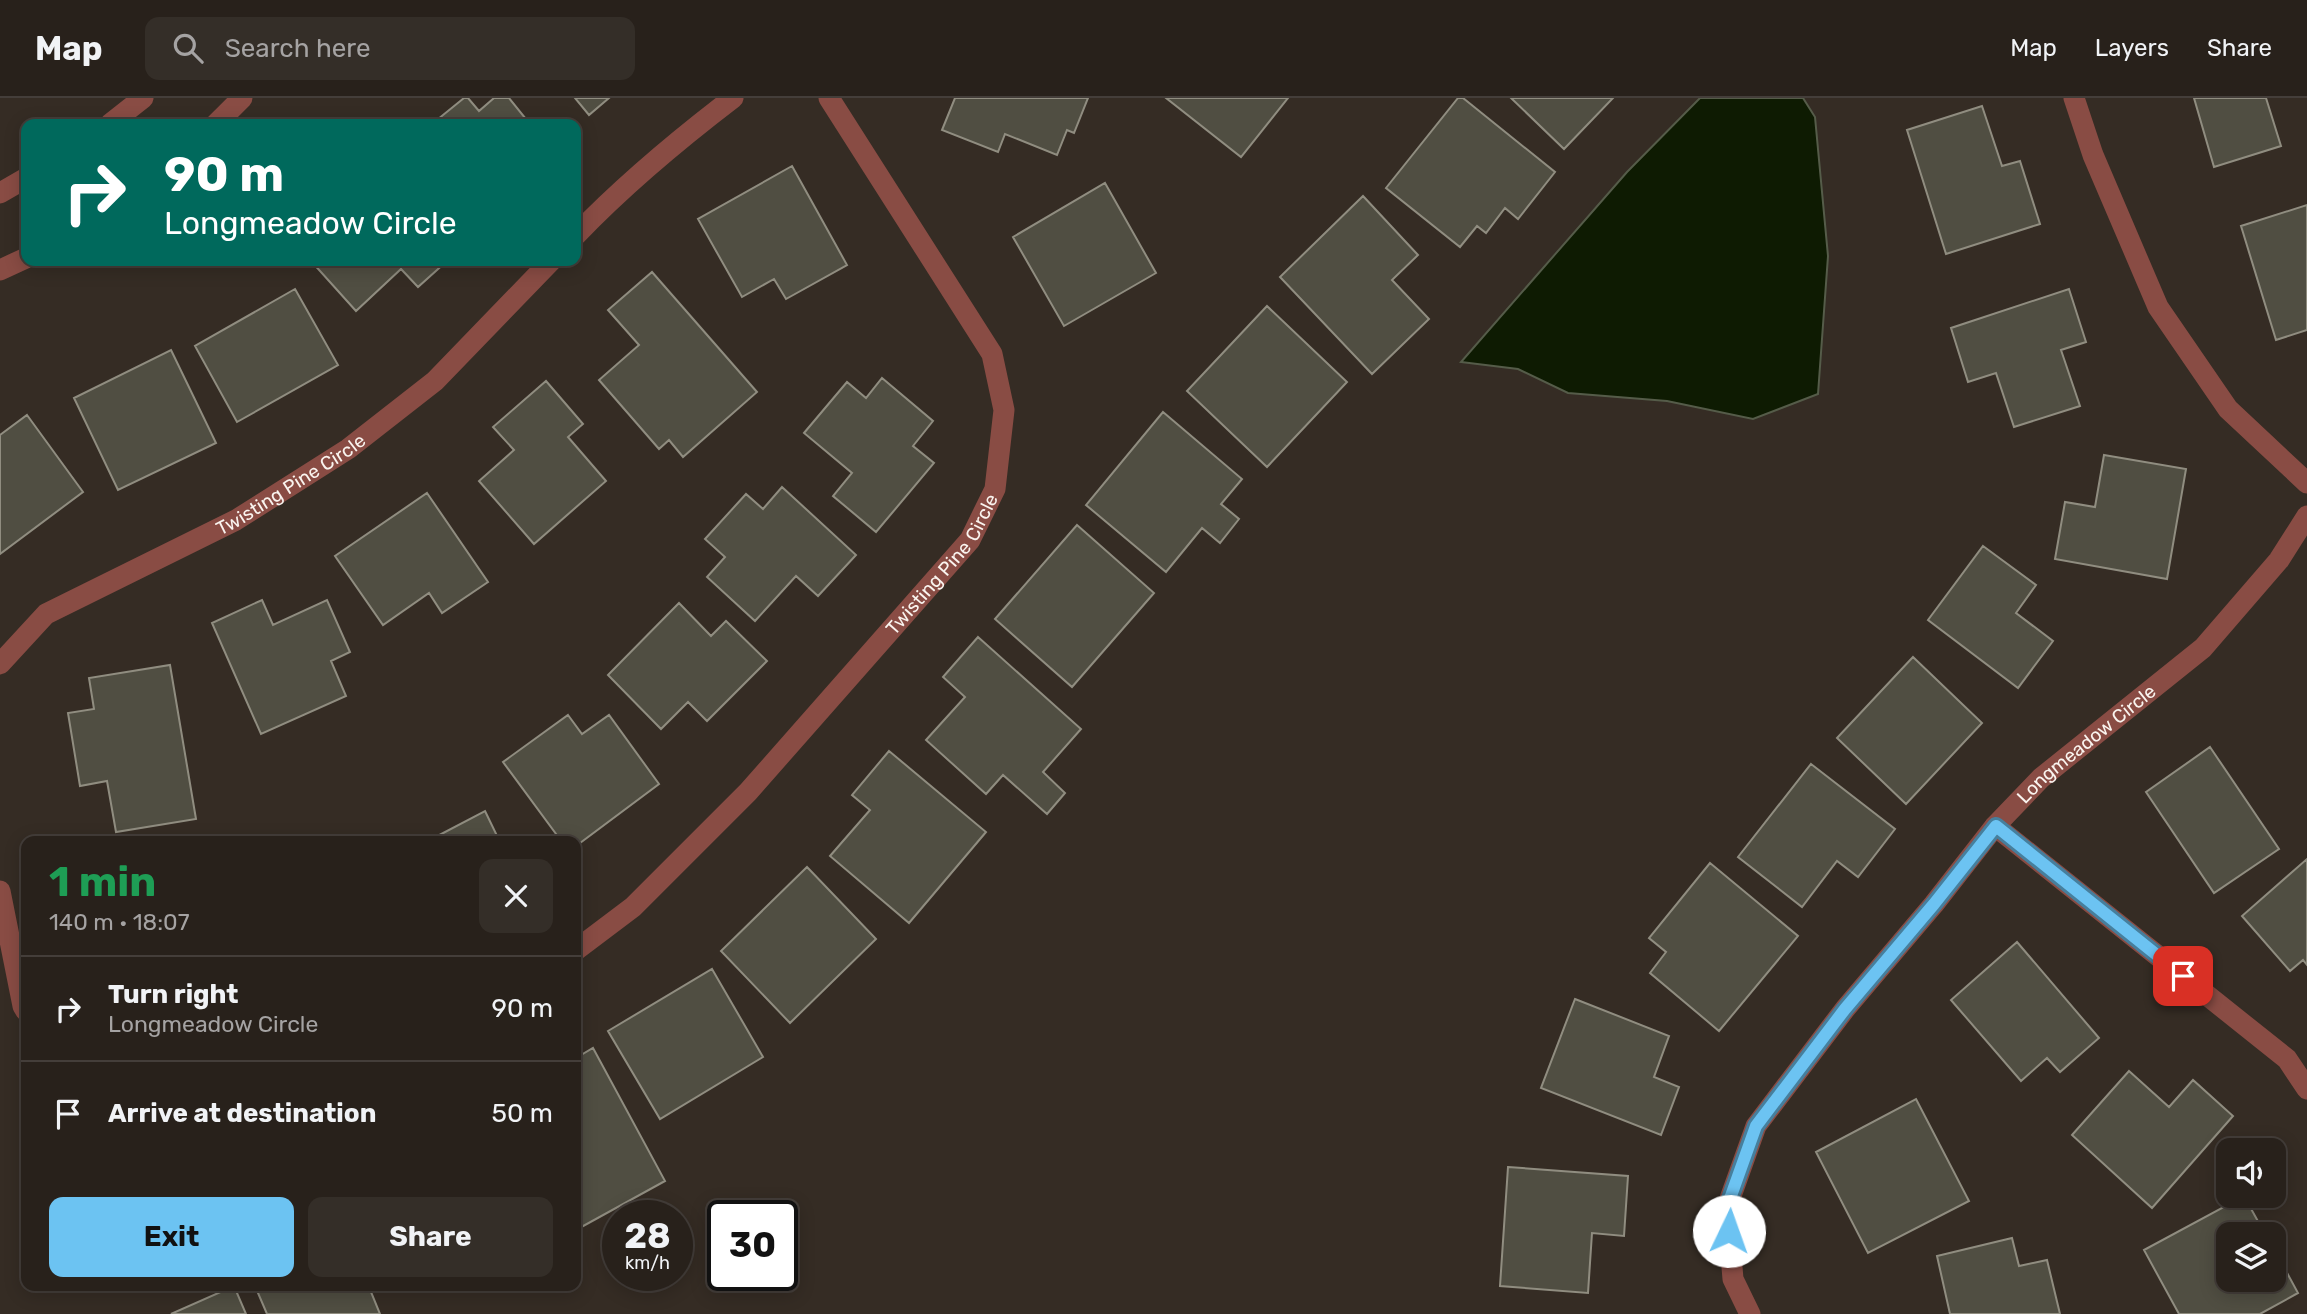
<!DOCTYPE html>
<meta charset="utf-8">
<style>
:root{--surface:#28211b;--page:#342e28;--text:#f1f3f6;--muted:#a5a3a3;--line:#443e3a;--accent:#6cc3f2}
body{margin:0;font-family:Rubik,sans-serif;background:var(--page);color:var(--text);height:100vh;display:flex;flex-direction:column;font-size:26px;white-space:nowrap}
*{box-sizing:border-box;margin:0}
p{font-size:23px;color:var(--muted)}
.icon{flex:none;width:38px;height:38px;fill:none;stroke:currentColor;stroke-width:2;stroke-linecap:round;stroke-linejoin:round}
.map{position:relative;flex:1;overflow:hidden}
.sheet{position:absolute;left:21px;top:738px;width:560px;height:455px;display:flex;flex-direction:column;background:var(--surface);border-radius:14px;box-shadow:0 4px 18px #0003,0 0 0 2px var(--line)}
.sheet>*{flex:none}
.banner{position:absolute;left:21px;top:21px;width:560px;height:147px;border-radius:14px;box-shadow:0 4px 18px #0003,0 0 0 2px var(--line);background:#00695c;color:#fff;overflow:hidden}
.fabs{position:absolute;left:2216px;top:1040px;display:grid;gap:14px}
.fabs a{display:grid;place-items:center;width:70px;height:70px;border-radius:14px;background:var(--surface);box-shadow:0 4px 18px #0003,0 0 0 2px var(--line);font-size:35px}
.speed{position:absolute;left:602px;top:1102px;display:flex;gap:14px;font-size:35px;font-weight:700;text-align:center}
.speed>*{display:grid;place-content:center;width:91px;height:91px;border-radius:50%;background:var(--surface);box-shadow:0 4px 18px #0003,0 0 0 2px var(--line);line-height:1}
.speed small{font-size:18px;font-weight:400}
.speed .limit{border:4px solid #111;border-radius:10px;background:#fff;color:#111}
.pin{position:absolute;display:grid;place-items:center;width:60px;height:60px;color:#fff;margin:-30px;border-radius:14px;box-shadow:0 4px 10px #0006}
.me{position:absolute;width:77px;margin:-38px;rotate:3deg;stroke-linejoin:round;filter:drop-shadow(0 0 5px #0008)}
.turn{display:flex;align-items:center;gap:24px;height:147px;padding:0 28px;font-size:32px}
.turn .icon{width:91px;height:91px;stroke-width:2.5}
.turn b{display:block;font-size:49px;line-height:60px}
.round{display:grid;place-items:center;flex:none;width:74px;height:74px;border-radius:14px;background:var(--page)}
.headline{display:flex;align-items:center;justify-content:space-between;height:119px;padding:0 28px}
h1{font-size:42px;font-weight:700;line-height:52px;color:#1e9e55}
.action{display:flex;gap:14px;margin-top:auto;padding:14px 28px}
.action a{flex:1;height:80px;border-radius:14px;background:var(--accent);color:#111;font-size:28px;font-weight:700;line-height:80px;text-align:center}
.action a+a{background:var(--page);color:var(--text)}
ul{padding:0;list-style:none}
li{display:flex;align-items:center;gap:21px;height:105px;padding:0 28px;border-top:2px solid var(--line)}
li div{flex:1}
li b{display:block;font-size:26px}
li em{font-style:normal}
header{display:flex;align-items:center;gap:42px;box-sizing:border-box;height:98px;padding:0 35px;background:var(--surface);border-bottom:2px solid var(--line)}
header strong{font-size:33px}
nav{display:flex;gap:38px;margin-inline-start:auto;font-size:24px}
.search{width:490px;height:63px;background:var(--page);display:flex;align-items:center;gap:18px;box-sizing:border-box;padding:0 24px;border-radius:14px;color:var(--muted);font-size:26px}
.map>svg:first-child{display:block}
</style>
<header>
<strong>Map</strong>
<div class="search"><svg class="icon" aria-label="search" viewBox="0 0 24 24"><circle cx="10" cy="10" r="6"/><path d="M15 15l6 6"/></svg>Search here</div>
<nav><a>Map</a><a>Layers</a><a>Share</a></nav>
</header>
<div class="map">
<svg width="2307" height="1216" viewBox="0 0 2307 1216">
<rect width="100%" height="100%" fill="#352c24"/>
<path fill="#0e1b02" stroke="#555c49" stroke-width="2" d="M 1700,0 L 1803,0 L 1815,19 L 1828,158 L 1818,296 L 1753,321 L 1667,303 L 1568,295 L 1518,271 L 1461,264 L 1627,74 Z"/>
<path fill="#504e42" stroke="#908d80" stroke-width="2" d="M 464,0 L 468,0 L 479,13 L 494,0 L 509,0 L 530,26 L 432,26 Z
M 575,0 L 609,0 L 589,17 Z
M 955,0 L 1088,0 L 1074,35 L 1067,32 L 1057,57 L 1005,36 L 998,54 L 942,32 Z
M 1166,0 L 1288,0 L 1241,59 Z
M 1458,0 L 1463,0 L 1555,74 L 1518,121 L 1505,110 L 1486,135 L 1477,128 L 1460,149 L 1386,90 Z
M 1511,0 L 1613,0 L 1564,51 Z
M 2194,0 L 2266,0 L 2281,48 L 2214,69 Z
M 1982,8 L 2002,68 L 2020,63 L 2040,126 L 1946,156 L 1907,32 Z
M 792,68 L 847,167 L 786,201 L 774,181 L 742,199 L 698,121 Z
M 1105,85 L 1156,175 L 1064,228 L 1013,139 Z
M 1363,98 L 1418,157 L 1392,182 L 1429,221 L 1372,276 L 1280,179 Z
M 2307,107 L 2307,232 L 2276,242 L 2241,128 Z
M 311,163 L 447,163 L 418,189 L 401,171 L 356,213 Z
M 652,174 L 757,294 L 683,359 L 669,342 L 659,351 L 599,282 L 639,247 L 608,212 Z
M 295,191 L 338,267 L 237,324 L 195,248 Z
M 2069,191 L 2086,244 L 2061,252 L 2080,308 L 2014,329 L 1996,275 L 1968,284 L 1951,230 Z
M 1267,208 L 1347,284 L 1267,369 L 1187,293 Z
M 171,252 L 216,345 L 118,392 L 74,300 Z
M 882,280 L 933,323 L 913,348 L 934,365 L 876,434 L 833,398 L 852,375 L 804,335 L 847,284 L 866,300 Z
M 546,283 L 583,326 L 568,339 L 606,383 L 534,446 L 479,383 L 514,352 L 493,329 Z
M 1163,314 L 1242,381 L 1221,406 L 1239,421 L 1220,445 L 1202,430 L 1166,474 L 1086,407 Z
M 27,317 L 83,394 L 0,456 L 0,337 Z
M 2104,357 L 2186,371 L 2167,481 L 2055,461 L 2065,404 L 2095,409 Z
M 782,389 L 856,457 L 818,498 L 796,478 L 755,523 L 707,479 L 725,459 L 705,441 L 746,396 L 763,411 Z
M 427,395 L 488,484 L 442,515 L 429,495 L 383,527 L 335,458 Z
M 1077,427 L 1154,495 L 1072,589 L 995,521 Z
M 1983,448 L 2036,487 L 2016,515 L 2053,543 L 2018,590 L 1928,522 Z
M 262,502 L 273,527 L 327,502 L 350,554 L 331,563 L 346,598 L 261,636 L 212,525 Z
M 679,505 L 711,538 L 726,523 L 767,563 L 707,623 L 688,604 L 661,631 L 608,577 Z
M 978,539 L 1081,631 L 1043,674 L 1065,695 L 1047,716 L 1003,677 L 986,696 L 926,642 L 965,599 L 943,579 Z
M 1913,559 L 1982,625 L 1906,706 L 1837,640 Z
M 170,567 L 196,721 L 116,734 L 107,683 L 80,688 L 68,615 L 94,611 L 89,580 Z
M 568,617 L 582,636 L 609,617 L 659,686 L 576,748 L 576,744 L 562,744 L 503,664 Z
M 2210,649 L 2279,751 L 2214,795 L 2146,694 Z
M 889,653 L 986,734 L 909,825 L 830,758 L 870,712 L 852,697 Z
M 1811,666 L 1895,731 L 1858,779 L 1837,763 L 1802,809 L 1738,759 Z
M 485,713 L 500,744 L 426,744 Z
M 2307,761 L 2307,867 L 2303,862 L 2290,873 L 2242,818 Z
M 1710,765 L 1798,838 L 1719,933 L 1650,875 L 1666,854 L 1649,840 Z
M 807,769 L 876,841 L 790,925 L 721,853 Z
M 2017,844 L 2099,940 L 2060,974 L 2047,960 L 2021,983 L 1951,902 Z
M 712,871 L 763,959 L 660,1021 L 608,933 Z
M 1575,901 L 1669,938 L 1654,979 L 1679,989 L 1661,1037 L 1541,990 Z
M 593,950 L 665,1083 L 576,1132 L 576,960 Z
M 2129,973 L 2169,1009 L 2193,982 L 2233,1018 L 2152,1110 L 2072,1037 Z
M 1916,1001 L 1969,1103 L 1868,1155 L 1816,1054 Z
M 1508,1069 L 1628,1078 L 1624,1138 L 1592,1135 L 1588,1195 L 1500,1188 Z
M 2244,1098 L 2265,1136 L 2228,1136 L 2228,1181 L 2273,1181 L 2273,1149 L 2298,1195 L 2260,1216 L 2179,1216 L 2144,1152 Z
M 2012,1140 L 2019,1168 L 2047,1162 L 2060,1216 L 1950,1216 L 1937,1158 Z
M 234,1188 L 246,1216 L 171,1216 Z
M 255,1188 L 384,1188 L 371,1194 L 380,1216 L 267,1216 Z"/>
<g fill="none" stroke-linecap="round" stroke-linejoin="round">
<g stroke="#894c44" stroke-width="21">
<path d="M 2074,0 L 2093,57 L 2158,209 L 2228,311 L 2307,385"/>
<path d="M 110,26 L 143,0"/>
<path d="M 216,26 L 242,0"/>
<path d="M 0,95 L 26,80"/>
<path d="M 576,137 C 624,87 678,42 733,0"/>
<path d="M 0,172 L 26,160"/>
<path id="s1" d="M 0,566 L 46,516 L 236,422 L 348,351 L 435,283 L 551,163"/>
<path d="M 1995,728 L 2287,961 L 2307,991"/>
<path d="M 0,793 L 23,908 L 26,913"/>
<path id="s2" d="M 576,852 L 633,809 L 748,694 L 970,442 L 995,391 L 1004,312 L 992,256 L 829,0"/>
<path id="s3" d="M 1750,1216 L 1733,1181 L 1727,1109 L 1756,1028 L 1845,911 L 1934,806 L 1995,728 L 2041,680 L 2203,550 L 2279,462 L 2307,418"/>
</g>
</g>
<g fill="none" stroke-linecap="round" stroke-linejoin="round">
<g stroke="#467f9d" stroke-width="18">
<path id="route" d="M 1729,1133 L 1727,1109 L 1756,1028 L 1845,911 L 1934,806 L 1996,728 L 2183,878"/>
</g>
<use href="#route" stroke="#6cc3f2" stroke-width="12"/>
</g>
<g text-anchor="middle" stroke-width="5" stroke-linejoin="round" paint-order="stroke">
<g font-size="19" fill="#faf4ef" stroke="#2b221b">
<text dy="7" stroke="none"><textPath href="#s1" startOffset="345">Twisting Pine Circle</textPath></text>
<text dy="7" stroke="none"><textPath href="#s2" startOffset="534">Twisting Pine Circle</textPath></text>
<text dy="7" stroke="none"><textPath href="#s3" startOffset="704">Longmeadow Circle</textPath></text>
</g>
</g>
</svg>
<div class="fabs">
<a><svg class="icon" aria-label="sound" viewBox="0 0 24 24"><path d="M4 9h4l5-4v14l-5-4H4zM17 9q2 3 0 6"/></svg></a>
<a><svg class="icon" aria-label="layers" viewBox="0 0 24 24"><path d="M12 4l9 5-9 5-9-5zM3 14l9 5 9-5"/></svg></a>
</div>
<div class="speed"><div>28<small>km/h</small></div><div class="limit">30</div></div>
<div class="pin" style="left:2183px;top:878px;background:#d93025"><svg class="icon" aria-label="arrive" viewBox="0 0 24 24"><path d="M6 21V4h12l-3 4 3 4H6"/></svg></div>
<svg class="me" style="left:1729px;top:1133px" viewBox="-20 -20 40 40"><circle r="19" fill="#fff"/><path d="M0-13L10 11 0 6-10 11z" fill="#6cc3f2"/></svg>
<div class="banner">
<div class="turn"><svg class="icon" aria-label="right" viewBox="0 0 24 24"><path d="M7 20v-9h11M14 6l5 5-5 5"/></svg><div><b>90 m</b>Longmeadow Circle</div></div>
</div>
<section class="sheet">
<div class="headline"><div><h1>1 min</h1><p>140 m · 18:07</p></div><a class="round"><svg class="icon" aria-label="close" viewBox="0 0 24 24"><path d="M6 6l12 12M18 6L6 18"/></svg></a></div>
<ul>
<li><svg class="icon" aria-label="right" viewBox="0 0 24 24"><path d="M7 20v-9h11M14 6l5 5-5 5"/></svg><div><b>Turn right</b><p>Longmeadow Circle</p></div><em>90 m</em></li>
<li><svg class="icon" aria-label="arrive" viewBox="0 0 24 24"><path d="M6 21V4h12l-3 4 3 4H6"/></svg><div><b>Arrive at destination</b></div><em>50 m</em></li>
</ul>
<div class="action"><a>Exit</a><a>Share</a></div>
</section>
</div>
